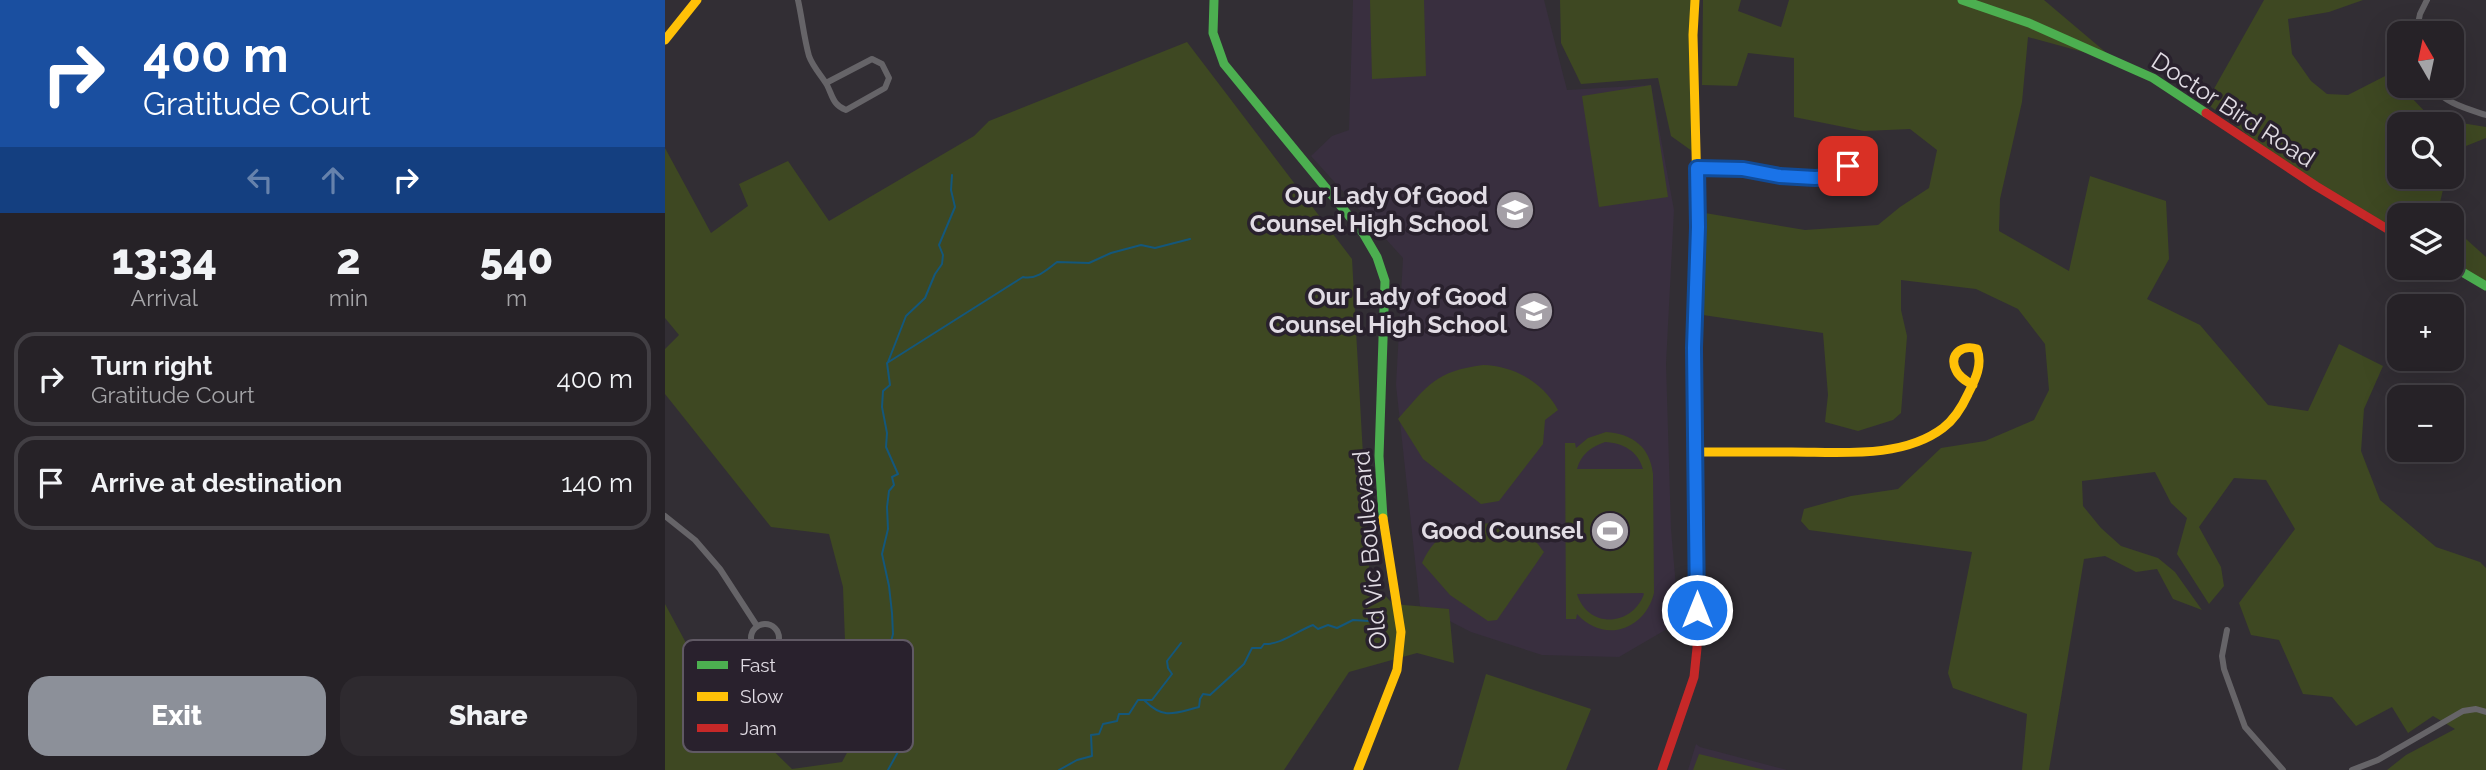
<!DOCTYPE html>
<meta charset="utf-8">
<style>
:root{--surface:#262227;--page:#2e2a2f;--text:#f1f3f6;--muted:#a4a4a7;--line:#423f44;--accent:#8c9099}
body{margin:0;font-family:Raleway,sans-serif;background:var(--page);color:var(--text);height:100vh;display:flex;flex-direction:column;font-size:26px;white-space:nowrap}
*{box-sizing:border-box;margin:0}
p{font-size:23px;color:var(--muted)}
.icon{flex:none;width:38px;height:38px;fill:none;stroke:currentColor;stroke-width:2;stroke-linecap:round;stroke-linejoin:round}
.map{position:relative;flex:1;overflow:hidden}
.details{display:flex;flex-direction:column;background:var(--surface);width:665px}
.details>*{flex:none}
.hud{background:#1a4fa0;color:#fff;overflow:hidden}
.needle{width:46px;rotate:351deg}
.buttons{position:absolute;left:1722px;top:21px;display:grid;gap:14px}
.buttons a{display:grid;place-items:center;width:77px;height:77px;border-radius:14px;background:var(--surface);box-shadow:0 7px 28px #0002,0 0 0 2px var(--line);font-size:35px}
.pin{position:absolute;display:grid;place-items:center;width:60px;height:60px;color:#fff;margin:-30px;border-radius:14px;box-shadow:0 4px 10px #0006}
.me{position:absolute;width:77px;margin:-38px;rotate:0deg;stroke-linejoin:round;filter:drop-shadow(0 0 5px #0008)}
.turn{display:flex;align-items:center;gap:24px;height:147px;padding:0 28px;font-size:32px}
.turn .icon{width:91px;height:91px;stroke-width:2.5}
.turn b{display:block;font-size:49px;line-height:60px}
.lanes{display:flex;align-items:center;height:66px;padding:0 28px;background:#0003;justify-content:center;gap:35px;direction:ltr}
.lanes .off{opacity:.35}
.eta{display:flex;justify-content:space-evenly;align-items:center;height:119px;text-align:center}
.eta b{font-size:42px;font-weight:800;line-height:49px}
.cta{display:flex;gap:14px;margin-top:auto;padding:14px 28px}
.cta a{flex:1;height:80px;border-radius:21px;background:var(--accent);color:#fff;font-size:28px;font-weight:800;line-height:80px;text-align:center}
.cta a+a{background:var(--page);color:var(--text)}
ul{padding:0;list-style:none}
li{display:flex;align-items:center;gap:21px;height:94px;margin:0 14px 10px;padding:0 14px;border:4px solid var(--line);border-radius:21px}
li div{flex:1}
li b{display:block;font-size:26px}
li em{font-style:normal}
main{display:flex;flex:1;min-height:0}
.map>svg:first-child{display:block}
</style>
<main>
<section class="details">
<div class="hud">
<div class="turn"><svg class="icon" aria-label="right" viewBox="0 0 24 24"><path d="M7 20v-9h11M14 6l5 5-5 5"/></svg><div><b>400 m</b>Gratitude Court</div></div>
<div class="lanes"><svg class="icon off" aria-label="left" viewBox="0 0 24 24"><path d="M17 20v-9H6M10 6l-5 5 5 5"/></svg><svg class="icon off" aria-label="ahead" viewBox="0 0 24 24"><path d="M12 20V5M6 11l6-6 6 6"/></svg><svg class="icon" aria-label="right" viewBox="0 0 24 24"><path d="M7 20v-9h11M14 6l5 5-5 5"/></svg></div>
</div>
<div class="eta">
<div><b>13:34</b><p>Arrival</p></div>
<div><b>2</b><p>min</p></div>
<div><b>540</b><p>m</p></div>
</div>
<ul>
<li><svg class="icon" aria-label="right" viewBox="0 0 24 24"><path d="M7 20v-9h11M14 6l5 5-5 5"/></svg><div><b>Turn right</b><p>Gratitude Court</p></div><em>400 m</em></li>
<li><svg class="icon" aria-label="arrive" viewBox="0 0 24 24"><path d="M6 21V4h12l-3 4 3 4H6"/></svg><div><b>Arrive at destination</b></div><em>140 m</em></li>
</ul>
<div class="cta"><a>Exit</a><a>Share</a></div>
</section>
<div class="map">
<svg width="1821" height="770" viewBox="0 0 1821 770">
<rect width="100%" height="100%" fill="#322e34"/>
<path fill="#392f3f" d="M 688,0 L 879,0 L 902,90 L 986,85 L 1009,210 L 1001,364 L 1006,529 L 1014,622 L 954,657 L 877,655 L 806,632 L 755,606 L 731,385 L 738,258 L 646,156 L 667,136 L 684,130 Z
M 1031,744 L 1035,747 L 1122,770 L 1023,770 Z"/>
<path fill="#3e4822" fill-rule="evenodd" d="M 705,0 L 759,0 L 761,76 L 707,79 Z
M 895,0 L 1030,0 L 1027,151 L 1006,136 L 993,78 L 916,84 L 896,43 Z
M 1038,0 L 1076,0 L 1073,11 L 1116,27 L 1124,0 L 1379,0 L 1451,61 L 1363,37 L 1357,102 L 1335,199 L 1334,231 L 1404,271 L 1425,176 L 1501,201 L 1504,259 L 1482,299 L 1535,325 L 1603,405 L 1643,411 L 1674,344 L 1718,366 L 1699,409 L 1696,451 L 1715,500 L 1771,547 L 1815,562 L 1821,568 L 1821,770 L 1722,770 L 1741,755 L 1790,729 L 1768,716 L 1743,733 L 1727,707 L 1691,726 L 1667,697 L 1638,694 L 1614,640 L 1586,635 L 1574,603 L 1630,529 L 1601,480 L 1569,478 L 1534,527 L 1556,567 L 1559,586 L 1544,604 L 1512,554 L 1522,518 L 1506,503 L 1490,472 L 1417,481 L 1418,506 L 1436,528 L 1456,546 L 1493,558 L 1510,572 L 1537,610 L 1508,599 L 1492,569 L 1471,572 L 1440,556 L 1419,559 L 1384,770 L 1357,770 L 1362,714 L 1288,688 L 1283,673 L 1307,552 L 1144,530 L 1136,521 L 1139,509 L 1186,496 L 1233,489 L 1276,448 L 1320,441 L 1369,420 L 1384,390 L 1380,344 L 1353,309 L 1311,289 L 1236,280 L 1236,310 L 1242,336 L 1236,413 L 1228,420 L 1193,431 L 1160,422 L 1163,395 L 1158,333 L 1038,315 L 1040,213 L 1140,230 L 1213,225 L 1235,207 L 1264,188 L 1272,150 L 1245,129 L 1199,131 L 1129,117 L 1129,58 L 1083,53 L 1072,86 L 1037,85 Z
M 1599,0 L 1698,0 L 1664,12 L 1623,19 L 1627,54 L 1646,81 L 1662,94 L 1683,95 L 1724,74 L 1766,118 L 1821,127 L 1821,138 L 1791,150 L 1787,162 L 1787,124 L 1734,124 L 1734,177 L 1781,177 L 1772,215 L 1734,215 L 1734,236 L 1630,171 L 1541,103 Z
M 522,42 L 687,259 L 705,580 L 728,604 L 784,609 L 789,663 L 752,653 L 684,672 L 619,770 L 0,770 L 0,604 L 41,680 L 55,699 L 127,769 L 177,762 L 184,749 L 178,587 L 164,534 L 106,527 L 0,394 L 0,349 L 14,335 L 0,318 L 0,148 L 46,233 L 83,206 L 74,184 L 123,161 L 164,221 L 309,136 L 324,121 Z
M 986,85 L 1003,197 L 934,207 L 917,96 Z
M 1787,230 L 1801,239 L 1821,257 L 1821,286 L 1787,266 Z
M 818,365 C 849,366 878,382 893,410 L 880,420 L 878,444 L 834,501 L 816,504 L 758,459 L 733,419 C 763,385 771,371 818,365 Z
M 941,432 C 968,434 985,447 988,474 L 989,593 C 980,630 939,644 912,614 L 911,619 L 901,619 L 900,443 L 910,443 L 911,448 L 923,438 ZM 940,442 C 958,443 973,451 978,469 L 912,469 C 916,454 926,447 940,442 ZM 912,594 L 978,593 L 979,594 C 967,627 923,629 912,594 Z
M 827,523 C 853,528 863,529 879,552 L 832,620 L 823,621 L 785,595 L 757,563 C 772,530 793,526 827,523 Z
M 821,674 L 926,709 L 901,770 L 793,770 Z
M 1034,754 L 1100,770 L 1028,770 Z"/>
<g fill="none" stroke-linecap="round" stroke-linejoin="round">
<path stroke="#14577b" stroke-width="2" d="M 223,362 L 241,316 L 260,298 L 270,274 L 277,264 L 278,255 L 274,245 L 290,207 L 286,190 L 287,175
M 480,701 C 499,720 510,713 534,707 L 535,699 L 538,694 L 545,695 L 579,664 L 587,648 L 596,648 L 599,644 C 616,645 632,631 648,625 L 653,629 L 663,625 L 672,628 L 688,620 L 704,621
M 223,770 L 234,750 L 222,711 L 235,695 L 224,671 L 230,663 L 224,650 L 228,634 L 227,613 L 224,586 L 217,554 L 223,529 L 222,507 L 224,491 L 229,485 L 227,477 L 233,474 L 221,447 L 222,433 L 217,407 L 218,391 L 225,385 L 222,363 L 358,277 C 371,280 382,270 392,262 L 424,263 L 446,253 L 476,245 L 490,248 L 525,239
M 394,770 L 412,760 L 427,756 L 426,735 L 434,734 L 438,724 L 452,721 L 454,714 L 464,714 L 473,700 L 487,700 L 507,674 L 503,668 L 502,661 L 516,643"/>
<path stroke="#666468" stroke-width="6" d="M 133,0 C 137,18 139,38 144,56 C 148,67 156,75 162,85 C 168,97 168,105 181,110 L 220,88 L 224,78 L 217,64 L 207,59 L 161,83
M 1751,33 L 1755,14 L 1762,0
M 1766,86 C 1782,104 1800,108 1821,115
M 1032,168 L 1078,169 L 1115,176 L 1150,178 L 1164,177 L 1183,166
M 0,516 L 30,540 L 55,569 L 92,626
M86 638a14 14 0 1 1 28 0a14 14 0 1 1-28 0Z
M 1562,630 L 1557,656 L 1559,669 L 1580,727 L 1618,770
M 1687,770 L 1713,760 L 1798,711 L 1811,709 L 1821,712"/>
<path stroke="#4caf50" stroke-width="9" d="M 549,0 L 548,33 L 559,64 L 698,233 L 712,257 L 720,281 L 714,456 L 718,518
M 1297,0 L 1364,23 L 1488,78 L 1541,113
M 1787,266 L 1821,286"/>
<path stroke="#ffc107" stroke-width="9" d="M 1030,0 L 1028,35 L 1032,190
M 0,40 L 32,0
M 1031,452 C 1063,452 1095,452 1127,452 C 1175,452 1237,459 1278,428 C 1290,419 1297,407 1303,394 C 1310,380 1318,365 1312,349 C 1298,344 1283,354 1291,370 C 1294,377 1301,381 1308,385
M 693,770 L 732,670 L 736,632 L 718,518"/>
<path stroke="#c62828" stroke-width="9" d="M 1541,113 L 1651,186 L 1734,236
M 997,770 L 1029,677 L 1032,648 L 1029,348 L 1032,190"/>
</g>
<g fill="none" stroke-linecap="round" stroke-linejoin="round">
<g stroke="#114b97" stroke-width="18">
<path id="route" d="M 1032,610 L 1029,348 L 1033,227 L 1032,168 L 1078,169 L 1115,176 L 1150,178 L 1164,177 L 1183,166"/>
</g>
<use href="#route" stroke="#1a73e8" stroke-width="12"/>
</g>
<defs>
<g id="school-disc" transform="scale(2.0125)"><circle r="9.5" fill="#a49fa6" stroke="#29212d"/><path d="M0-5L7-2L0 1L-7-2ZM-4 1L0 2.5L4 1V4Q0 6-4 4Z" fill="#fff"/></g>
<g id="stadium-disc" transform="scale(2.0125)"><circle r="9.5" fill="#a49fa6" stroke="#29212d"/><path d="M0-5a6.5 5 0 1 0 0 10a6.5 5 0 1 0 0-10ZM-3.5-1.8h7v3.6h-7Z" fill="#fff"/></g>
</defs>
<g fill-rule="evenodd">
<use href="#school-disc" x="850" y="210"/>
<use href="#school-disc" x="869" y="311"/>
<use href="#stadium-disc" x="945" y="531"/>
</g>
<g text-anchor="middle" stroke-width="7" stroke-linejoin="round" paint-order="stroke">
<g font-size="24" fill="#e1dce4" stroke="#29212d">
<text transform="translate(1568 110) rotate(33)" y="8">Doctor Bird Road</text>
<text transform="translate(705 550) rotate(-95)" y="8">Old Vic Boulevard</text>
</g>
<g font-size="24" font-weight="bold" fill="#e1dce4" stroke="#29212d" text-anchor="end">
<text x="823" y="204">Our Lady Of Good<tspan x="823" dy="28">Counsel High School</tspan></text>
<text x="842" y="305">Our Lady of Good<tspan x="842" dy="28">Counsel High School</tspan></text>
<text x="918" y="539">Good Counsel</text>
</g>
</g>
<rect x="18" y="640" width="230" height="112" rx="10" fill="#29212d" stroke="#605964" stroke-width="2"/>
<rect x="32" y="661" width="31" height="8" fill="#4caf50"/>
<rect x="32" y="692" width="31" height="9" fill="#ffc107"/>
<rect x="32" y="724" width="31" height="8" fill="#c62828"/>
<g font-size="19" fill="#e1dce4">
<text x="75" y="672">Fast</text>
<text x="75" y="703">Slow</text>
<text x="75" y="735">Jam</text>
</g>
</svg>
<div class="buttons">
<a><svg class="needle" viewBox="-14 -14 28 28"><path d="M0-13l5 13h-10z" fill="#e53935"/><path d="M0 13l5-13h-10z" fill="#a4a4a7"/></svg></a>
<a><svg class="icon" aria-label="search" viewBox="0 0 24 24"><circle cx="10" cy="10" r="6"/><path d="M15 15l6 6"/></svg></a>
<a><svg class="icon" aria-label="layers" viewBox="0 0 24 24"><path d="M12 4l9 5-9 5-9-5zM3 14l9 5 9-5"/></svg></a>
<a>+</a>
<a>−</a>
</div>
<div class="pin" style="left:1183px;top:166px;background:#d93025"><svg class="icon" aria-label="arrive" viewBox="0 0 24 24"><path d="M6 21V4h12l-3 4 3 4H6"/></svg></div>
<svg class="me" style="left:1032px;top:610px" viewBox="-20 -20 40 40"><circle r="17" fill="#1a73e8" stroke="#fff" stroke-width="3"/><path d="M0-11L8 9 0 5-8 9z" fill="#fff"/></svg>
</div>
</main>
